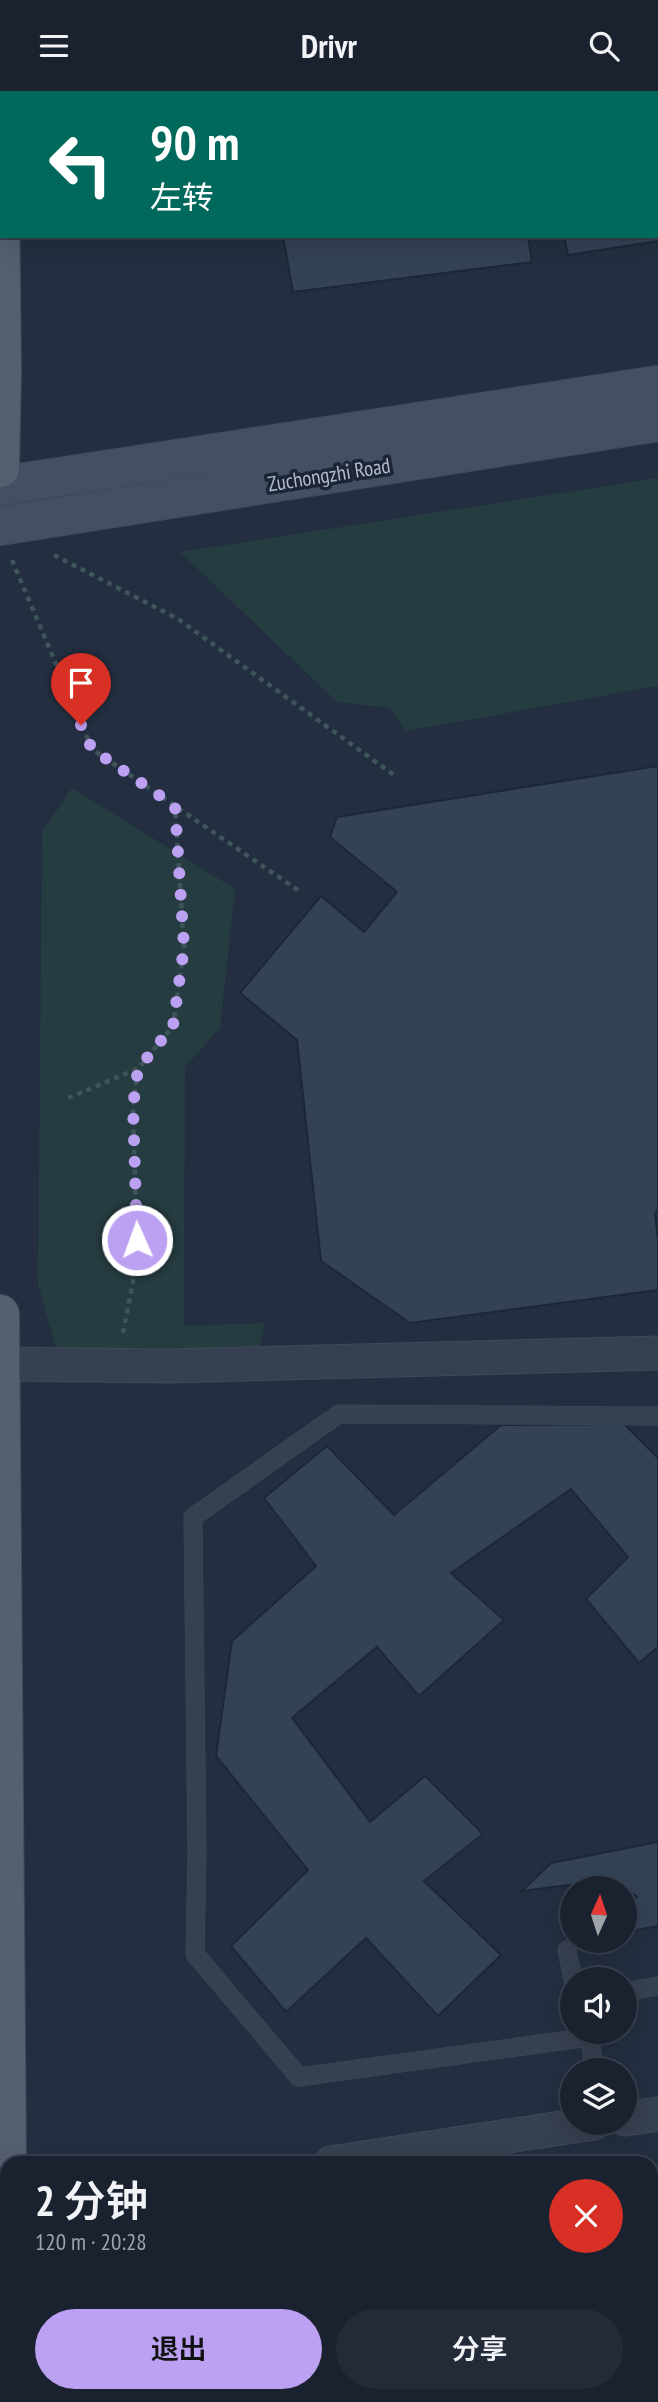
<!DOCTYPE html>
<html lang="zh">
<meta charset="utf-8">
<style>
:root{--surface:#1a2230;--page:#232a38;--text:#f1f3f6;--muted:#9fa4ab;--line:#383f4c;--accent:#bca0f2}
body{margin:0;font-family:"PT Sans Narrow","Noto Sans SC",sans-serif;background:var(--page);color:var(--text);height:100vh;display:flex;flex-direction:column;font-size:26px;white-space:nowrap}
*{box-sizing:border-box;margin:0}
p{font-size:23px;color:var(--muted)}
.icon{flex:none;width:38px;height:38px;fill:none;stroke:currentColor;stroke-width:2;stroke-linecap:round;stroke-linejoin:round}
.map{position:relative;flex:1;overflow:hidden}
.drawer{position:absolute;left:0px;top:2065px;width:658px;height:247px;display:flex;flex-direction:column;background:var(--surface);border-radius:21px 21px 0 0;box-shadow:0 7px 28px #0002,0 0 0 2px var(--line)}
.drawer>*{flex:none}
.banner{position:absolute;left:0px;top:0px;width:658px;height:147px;box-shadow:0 7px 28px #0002,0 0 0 2px var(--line);background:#00695c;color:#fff;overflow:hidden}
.needle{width:46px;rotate:3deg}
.fabs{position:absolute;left:560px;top:1785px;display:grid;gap:14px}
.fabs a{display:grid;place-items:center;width:77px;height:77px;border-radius:50%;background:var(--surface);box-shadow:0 7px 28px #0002,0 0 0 2px var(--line);font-size:35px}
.pin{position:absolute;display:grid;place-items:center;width:60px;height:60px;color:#fff;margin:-72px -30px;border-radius:50% 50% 50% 0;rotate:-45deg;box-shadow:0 0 7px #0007}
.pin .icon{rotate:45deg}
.me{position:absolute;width:77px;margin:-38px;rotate:358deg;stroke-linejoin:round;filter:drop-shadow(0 0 5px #0008)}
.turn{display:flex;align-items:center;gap:24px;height:147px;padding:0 35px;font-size:32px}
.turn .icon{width:91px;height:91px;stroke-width:2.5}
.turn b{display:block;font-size:49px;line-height:60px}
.round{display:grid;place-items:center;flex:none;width:74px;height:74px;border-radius:37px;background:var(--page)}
.summary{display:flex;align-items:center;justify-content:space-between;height:119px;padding:0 35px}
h1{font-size:42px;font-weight:600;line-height:52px}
.button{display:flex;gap:14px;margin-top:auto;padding:14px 35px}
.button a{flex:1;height:80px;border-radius:42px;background:var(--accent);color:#111;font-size:28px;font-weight:600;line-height:80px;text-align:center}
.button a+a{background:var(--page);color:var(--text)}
header{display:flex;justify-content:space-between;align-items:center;height:91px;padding:0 35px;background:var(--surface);font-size:32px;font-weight:600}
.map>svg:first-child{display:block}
</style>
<header><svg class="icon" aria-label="menu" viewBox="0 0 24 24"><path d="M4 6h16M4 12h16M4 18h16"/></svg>Drivr<svg class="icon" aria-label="search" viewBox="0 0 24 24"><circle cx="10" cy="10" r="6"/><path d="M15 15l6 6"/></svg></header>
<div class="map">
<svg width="658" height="2311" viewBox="0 0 658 2311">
<rect width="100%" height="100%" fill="#232e40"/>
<path fill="#253c41" d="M 658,387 L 658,595 L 406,640 L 390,617 L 337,611 L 180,461 Z
M 72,697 L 235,798 L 220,937 L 185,976 L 184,1235 L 265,1232 L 255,1274 L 94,1276 L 55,1254 L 38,1193 L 42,741 Z"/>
<path fill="#344256" stroke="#1e2737" stroke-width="2" d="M 362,0 L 477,0 L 479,2 L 361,2 Z
M 658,0 L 658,150 L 568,164 L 564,145 L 656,145 L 656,2 L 619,2 Z
M 283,145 L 528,145 L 532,171 L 293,201 Z
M 658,675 L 658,1118 L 655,1123 L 658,1149 L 658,1199 L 410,1232 L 321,1170 L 297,949 L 240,902 L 321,805 L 364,841 L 397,801 L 330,746 L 337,726 Z
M 624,1333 L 658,1367 L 658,1556 L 639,1572 L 586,1508 L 628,1466 L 571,1398 L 451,1482 L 504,1529 L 419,1605 L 377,1556 L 292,1627 L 370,1731 L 425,1685 L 483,1743 L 424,1790 L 501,1864 L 438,1925 L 366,1847 L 286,1921 L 231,1855 L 308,1779 L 216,1665 L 232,1550 L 316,1475 L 264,1407 L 327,1355 L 394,1424 L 501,1334 Z
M 658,1751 L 658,1835 L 625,1841 L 625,1809 L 637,1806 L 615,1788 L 522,1800 L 551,1772 Z"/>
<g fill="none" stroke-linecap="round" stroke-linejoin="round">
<g stroke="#404959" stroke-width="19">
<path id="lane" d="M 567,1859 L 573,1888
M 625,1901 L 658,1895
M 588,1941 L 590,1946 L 299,1986 L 195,1863 L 197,1763 L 193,1426 L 339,1323 L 658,1325
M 590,1946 L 594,1979"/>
</g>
<g stroke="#404959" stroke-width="35">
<path id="street" d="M 0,1273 L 169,1275 L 658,1262
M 625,2028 L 658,2023
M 331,2072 L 594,2032
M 0,2123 L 7,2122"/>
</g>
<g stroke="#404959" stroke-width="40">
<path id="secondary" d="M 0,395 L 658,294
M 0,435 L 658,331"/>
</g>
<g stroke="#404959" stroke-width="40">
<path id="primary" d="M 0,105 L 2,279 L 0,377
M 0,1223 L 7,2072
M 9,2305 L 9,2311"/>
</g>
<path stroke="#3e5559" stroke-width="4.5" stroke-dasharray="5 5" stroke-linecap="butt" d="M 54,464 L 178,528 L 394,684
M 12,469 L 92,658 L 302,802
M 68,1007 L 137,978
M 123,1242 L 137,1170 L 133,1015 L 138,978 L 173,935 L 184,856 L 175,715"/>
<use href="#lane" stroke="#374050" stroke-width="18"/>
<use href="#street" stroke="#374050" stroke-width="33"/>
<use href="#secondary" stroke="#454f63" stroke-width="38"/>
<use href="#primary" stroke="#555f70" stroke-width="38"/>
</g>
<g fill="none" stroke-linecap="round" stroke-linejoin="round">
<path stroke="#bca0f2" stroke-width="12" stroke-dasharray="0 21.6" d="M 81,634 L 92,658 L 175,715 L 184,856 L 173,935 L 138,978 L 133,1015 L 137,1149"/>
</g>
<g text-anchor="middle" stroke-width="7" stroke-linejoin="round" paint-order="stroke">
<g font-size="21" fill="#b3bbcb" stroke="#1c2535">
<text transform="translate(329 384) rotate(-9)" y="7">Zuchongzhi Road</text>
</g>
</g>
</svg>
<div class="fabs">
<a><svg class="needle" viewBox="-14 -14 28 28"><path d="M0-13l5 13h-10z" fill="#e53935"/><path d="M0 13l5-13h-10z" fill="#9fa4ab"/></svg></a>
<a><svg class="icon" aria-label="sound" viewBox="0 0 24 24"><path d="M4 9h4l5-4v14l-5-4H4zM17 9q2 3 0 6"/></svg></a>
<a><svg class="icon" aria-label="layers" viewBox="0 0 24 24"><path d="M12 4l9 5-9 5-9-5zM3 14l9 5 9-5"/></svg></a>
</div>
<div class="pin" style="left:81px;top:634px;background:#d93025"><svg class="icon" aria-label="arrive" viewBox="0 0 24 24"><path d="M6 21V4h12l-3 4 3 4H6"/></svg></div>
<svg class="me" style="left:137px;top:1149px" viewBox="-20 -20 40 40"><circle r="17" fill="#bca0f2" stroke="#fff" stroke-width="3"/><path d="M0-11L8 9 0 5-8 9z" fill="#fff"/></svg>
<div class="banner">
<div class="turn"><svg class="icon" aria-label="left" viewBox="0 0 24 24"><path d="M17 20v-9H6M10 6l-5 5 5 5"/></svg><div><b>90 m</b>左转</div></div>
</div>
<section class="drawer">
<div class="summary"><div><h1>2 分钟</h1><p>120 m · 20:28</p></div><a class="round" style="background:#d93025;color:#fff"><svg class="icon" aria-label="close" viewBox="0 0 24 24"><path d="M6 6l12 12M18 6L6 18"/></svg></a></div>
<div class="button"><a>退出</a><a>分享</a></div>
</section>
</div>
